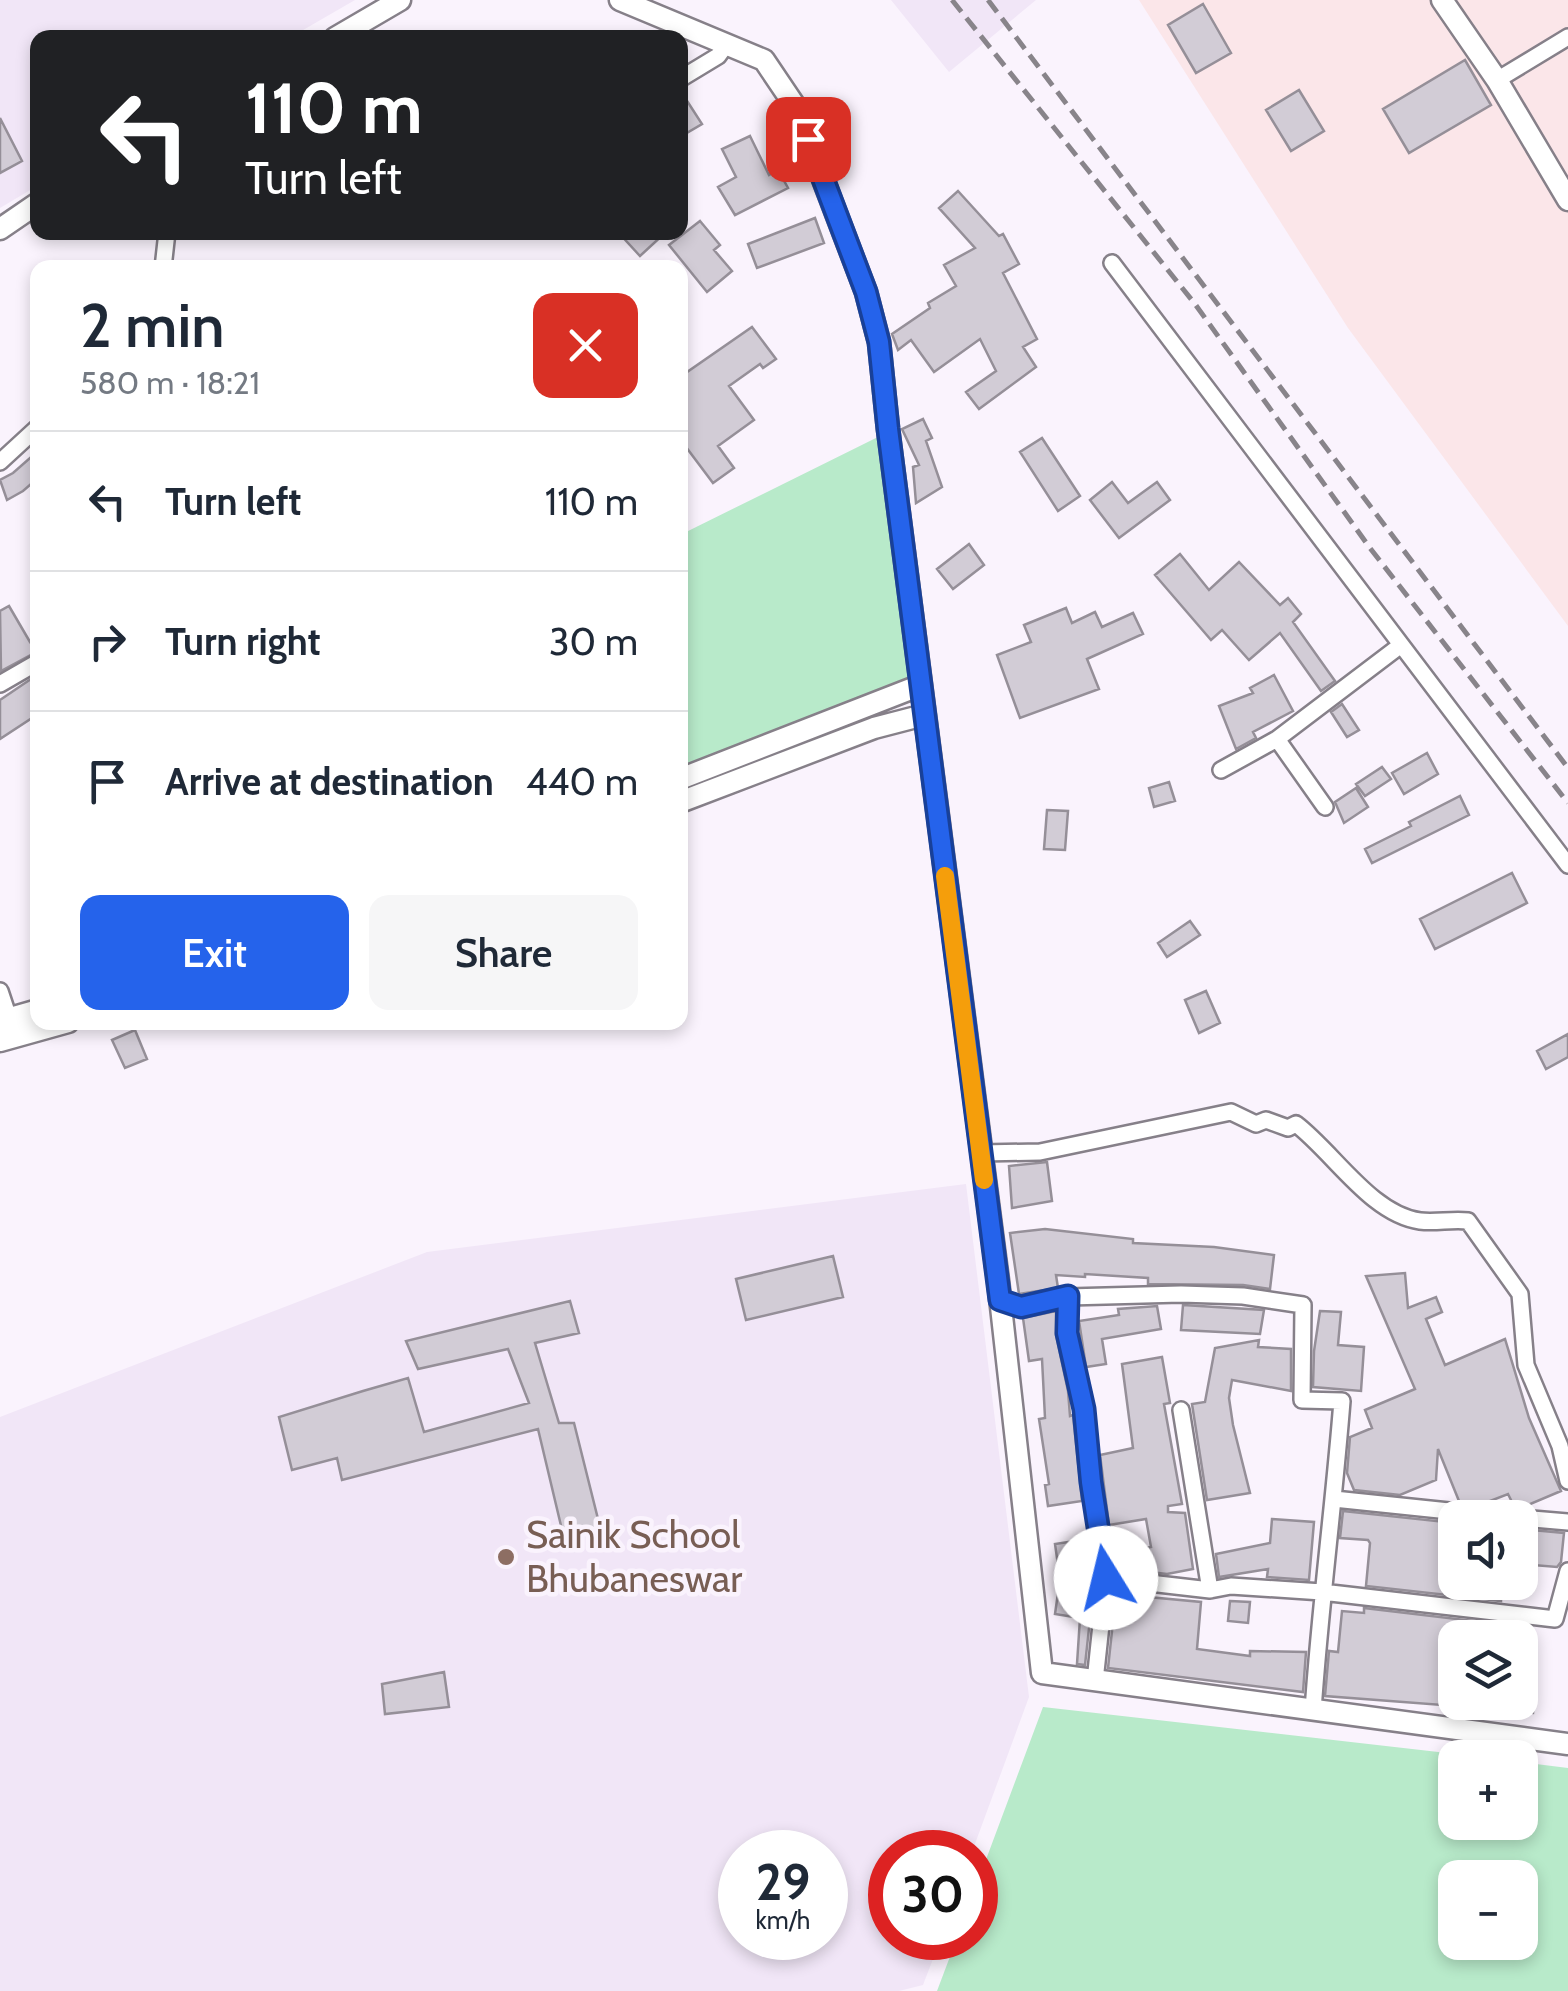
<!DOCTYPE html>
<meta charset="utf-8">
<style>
:root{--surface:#fff;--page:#f6f6f7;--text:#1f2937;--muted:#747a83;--line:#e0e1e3;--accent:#2563eb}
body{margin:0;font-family:Cabin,sans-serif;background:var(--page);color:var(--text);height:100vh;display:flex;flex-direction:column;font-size:38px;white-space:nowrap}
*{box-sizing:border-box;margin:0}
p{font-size:32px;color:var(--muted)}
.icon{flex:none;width:55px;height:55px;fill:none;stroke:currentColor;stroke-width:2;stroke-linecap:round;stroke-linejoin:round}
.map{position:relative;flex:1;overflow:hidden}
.panel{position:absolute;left:30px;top:260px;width:658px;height:770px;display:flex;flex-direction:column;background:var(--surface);border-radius:20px;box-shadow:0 5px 15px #0003}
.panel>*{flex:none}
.banner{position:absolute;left:30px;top:30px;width:658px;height:210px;border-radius:20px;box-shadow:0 5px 15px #0003;background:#202124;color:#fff;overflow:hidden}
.controls{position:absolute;left:1438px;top:1500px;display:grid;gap:20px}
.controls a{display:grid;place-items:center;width:100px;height:100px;border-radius:20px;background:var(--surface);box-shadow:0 5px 15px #0003;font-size:50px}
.speed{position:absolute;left:718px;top:1830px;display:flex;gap:20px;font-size:50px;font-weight:700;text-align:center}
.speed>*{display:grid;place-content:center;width:130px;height:130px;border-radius:50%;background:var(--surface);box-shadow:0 5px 15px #0003;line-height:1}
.speed small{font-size:25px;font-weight:400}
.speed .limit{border:15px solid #d22;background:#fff;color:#111}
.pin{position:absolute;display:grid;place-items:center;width:85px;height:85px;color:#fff;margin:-42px;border-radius:20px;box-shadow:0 5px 15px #0006}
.me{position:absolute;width:110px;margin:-55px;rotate:351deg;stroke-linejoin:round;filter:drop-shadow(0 0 8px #0008)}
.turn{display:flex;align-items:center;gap:35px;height:210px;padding:0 50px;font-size:45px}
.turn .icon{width:130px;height:130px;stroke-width:2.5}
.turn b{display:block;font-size:70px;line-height:85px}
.round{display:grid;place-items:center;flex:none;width:105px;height:105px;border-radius:20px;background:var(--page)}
.headline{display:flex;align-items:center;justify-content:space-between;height:170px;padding:0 50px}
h1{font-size:60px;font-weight:600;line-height:75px}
.action{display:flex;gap:20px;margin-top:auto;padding:20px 50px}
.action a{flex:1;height:115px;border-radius:20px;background:var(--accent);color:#fff;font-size:40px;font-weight:600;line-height:115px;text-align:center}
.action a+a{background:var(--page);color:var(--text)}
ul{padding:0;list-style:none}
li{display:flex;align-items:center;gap:30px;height:140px;padding:0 50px;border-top:2px solid var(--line)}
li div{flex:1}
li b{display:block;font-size:38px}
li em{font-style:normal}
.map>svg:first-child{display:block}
</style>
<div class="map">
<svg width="1568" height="1991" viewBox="0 0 1568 1991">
<rect width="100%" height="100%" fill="#faf3fd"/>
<path fill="#fbe6e9" d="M 1139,0 L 1568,0 L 1568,626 L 1348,328 Z"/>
<path fill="#f1e6f7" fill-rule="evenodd" d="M 0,0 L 355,0 L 291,37 L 38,38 L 37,186 L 0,208 Z
M 891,0 L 1036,0 L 949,72 Z
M 966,1184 L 1029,1697 L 972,1852 L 890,1852 L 890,1938 L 941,1938 L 923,1985 L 899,1991 L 0,1991 L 0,1417 L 427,1252 ZM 740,1852 L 825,1852 L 825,1938 L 740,1938 Z"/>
<path fill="#b8eaca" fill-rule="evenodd" d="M 886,433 L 914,696 L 680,781 L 680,535 Z
M 1043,1707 L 1482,1757 L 1455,1758 L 1455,1822 L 1520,1822 L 1520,1762 L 1568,1768 L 1568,1991 L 937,1991 L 957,1938 L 975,1938 L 975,1889 ZM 1455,1878 L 1520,1878 L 1520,1942 L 1455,1942 Z"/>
<path fill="#d2ccd6" stroke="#958f98" stroke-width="2.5" d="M 1203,4 L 1231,53 L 1196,73 L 1168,25 Z
M 1465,60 L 1491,105 L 1409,153 L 1383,109 Z
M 680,90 L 702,124 L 685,134 L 680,125 Z
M 1299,90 L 1324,131 L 1291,151 L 1266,110 Z
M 0,118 L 22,161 L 0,173 Z
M 750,136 L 769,175 L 778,170 L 788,188 L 735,215 L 718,187 L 736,177 L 722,149 Z
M 958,191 L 999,236 L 1003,234 L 1019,264 L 1003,273 L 1037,339 L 1023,347 L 1036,367 L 979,409 L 966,392 L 996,371 L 980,339 L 934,372 L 911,340 L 898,350 L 892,334 L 930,308 L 928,303 L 956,286 L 944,265 L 975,248 L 939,208 Z
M 815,218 L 824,243 L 757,268 L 748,244 Z
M 700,221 L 720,245 L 714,250 L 732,271 L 707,292 L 669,245 Z
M 618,232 L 666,232 L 640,256 Z
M 752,327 L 776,359 L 763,368 L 760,364 L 729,386 L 754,420 L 718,446 L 734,468 L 713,483 L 680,439 L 680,377 Z
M 923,419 L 932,438 L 926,441 L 942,487 L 916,503 L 913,467 L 919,465 L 902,429 Z
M 1042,438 L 1080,496 L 1058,511 L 1020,452 Z
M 38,451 L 38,478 L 23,491 L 7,500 L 0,480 L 13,473 Z
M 1112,482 L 1128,503 L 1157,482 L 1170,500 L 1119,538 L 1090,500 Z
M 969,544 L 984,565 L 953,589 L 937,569 Z
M 1180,554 L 1209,590 L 1239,562 L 1280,605 L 1288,598 L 1301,614 L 1293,622 L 1335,681 L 1321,691 L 1280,633 L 1249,660 L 1222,630 L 1211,640 L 1155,575 Z
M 9,606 L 30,642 L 38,638 L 38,651 L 1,671 L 0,611 Z
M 1066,608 L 1072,623 L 1095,612 L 1102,627 L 1133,613 L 1143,634 L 1087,659 L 1099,689 L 1020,718 L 997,655 L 1031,642 L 1024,625 Z
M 1274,675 L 1293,711 L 1253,732 L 1256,738 L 1236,749 L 1219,706 L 1253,693 L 1250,688 Z
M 31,679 L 38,689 L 38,714 L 0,739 L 0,700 Z
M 1342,704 L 1359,730 L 1347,737 L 1331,712 Z
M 1427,753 L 1438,774 L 1404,794 L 1392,773 Z
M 1382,767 L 1391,779 L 1365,796 L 1356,784 Z
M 1169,782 L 1175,801 L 1154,807 L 1149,788 Z
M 1356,788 L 1368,807 L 1344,823 L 1335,802 Z
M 1460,796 L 1469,815 L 1372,863 L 1365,849 L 1411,826 L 1409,822 Z
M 1047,810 L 1068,811 L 1065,850 L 1044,849 Z
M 1512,873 L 1527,903 L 1435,949 L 1420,919 Z
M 1190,921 L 1200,935 L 1167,957 L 1158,943 Z
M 1206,991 L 1220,1023 L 1199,1033 L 1185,1000 Z
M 135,1030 L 147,1059 L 125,1068 L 112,1040 Z
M 1568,1034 L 1568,1057 L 1546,1069 L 1537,1051 Z
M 1047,1162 L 1052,1201 L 1012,1208 L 1009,1166 Z
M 1045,1229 L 1133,1239 L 1133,1243 L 1214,1247 L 1274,1255 L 1270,1289 L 1243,1285 L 1148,1284 L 1148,1278 L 1085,1274 L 1085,1277 L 1056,1275 L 1058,1288 L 1019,1294 L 1010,1233 Z
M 833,1256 L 843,1297 L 746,1320 L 736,1279 Z
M 1405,1273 L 1408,1308 L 1436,1297 L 1442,1312 L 1426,1319 L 1445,1365 L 1505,1339 L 1529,1418 L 1561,1491 L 1523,1507 L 1514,1506 L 1508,1494 L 1485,1503 L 1459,1501 L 1438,1449 L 1436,1480 L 1400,1495 L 1354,1490 L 1347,1473 L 1350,1437 L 1372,1428 L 1365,1410 L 1415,1389 L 1366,1276 Z
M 570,1301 L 579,1333 L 535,1343 L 559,1423 L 574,1423 L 601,1531 L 563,1534 L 538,1429 L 342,1480 L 337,1458 L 292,1470 L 279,1417 L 363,1391 L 408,1378 L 424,1432 L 529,1403 L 508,1349 L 418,1369 L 406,1341 Z
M 1183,1305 L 1264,1310 L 1260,1334 L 1181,1330 Z
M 1157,1306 L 1161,1329 L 1102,1339 L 1106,1364 L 1086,1367 L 1079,1321 L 1119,1315 L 1118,1309 Z
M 1056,1311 L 1056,1335 L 1068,1391 L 1070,1416 L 1073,1415 L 1082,1501 L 1048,1506 L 1045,1485 L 1049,1484 L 1039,1419 L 1045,1418 L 1042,1359 L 1029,1361 L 1023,1318 Z
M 1320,1311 L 1341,1312 L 1338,1345 L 1364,1347 L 1361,1391 L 1313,1387 L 1314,1351 Z
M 1259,1340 L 1258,1347 L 1291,1349 L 1291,1391 L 1232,1380 L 1229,1398 L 1233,1425 L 1250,1493 L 1207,1500 L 1192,1404 L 1205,1402 L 1215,1348 Z
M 1162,1357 L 1170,1403 L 1164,1404 L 1182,1504 L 1168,1506 L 1168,1512 L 1185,1513 L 1193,1569 L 1167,1574 L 1116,1568 L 1113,1553 L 1151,1547 L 1146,1519 L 1109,1525 L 1100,1455 L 1133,1448 L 1122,1364 Z
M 1343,1511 L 1455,1523 L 1455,1582 L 1502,1582 L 1501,1601 L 1366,1586 L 1370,1543 L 1368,1540 L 1340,1538 Z
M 1272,1519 L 1314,1522 L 1309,1580 L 1267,1577 L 1268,1569 L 1219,1577 L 1216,1554 L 1270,1543 Z
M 1520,1529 L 1564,1533 L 1561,1562 L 1557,1567 L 1520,1564 Z
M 1088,1539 L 1095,1578 L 1094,1586 L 1084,1588 L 1084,1591 L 1093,1592 L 1085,1665 L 1077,1664 L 1080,1618 L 1055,1614 L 1060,1579 L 1055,1544 Z
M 1116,1594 L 1201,1602 L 1197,1649 L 1250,1656 L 1250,1651 L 1306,1652 L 1303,1692 L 1108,1668 Z
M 1230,1601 L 1250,1602 L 1248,1623 L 1228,1621 Z
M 1364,1608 L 1499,1624 L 1498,1638 L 1455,1638 L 1455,1706 L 1325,1696 L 1329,1651 L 1338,1652 L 1342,1611 L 1364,1613 Z
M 444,1672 L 449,1707 L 385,1714 L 382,1684 Z
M 1520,1674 L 1536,1675 L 1533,1713 L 1520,1712 Z"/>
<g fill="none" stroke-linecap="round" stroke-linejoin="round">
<g stroke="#868089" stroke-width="20">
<path id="minor" d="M 680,79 L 718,56 L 726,45
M 1497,80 L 1568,37
M 1112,263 L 1568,865
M 163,268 L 167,232
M 0,462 L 38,427
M 0,684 L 38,662
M 1277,739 L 1325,807
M 1221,770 L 1277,739 L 1401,645
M 0,991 L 9,1018
M 981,1153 L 1040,1152 L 1231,1112 L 1256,1124 L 1266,1120 L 1288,1128 L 1296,1124 C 1334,1153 1371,1214 1420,1221 C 1436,1223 1452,1219 1468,1221 L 1520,1294 L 1526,1365 L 1560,1446 L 1568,1481
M 1068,1297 L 1067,1333 L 1084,1409 L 1091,1482 L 1106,1578 L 1095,1681
M 1000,1300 L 1021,1307 L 1068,1297 L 1181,1294 L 1243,1296 L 1303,1305 L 1302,1400 L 1342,1401 C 1334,1504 1320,1607 1313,1711
M 1181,1410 L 1210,1590 L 1231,1586 L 1322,1592 L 1555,1619 L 1568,1571
M 1334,1499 L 1516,1518
M 1520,1518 L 1568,1522
M 1106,1578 L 1210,1590"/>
</g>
<g stroke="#868089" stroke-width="25">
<path id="tertiary" d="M 620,0 L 764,60 L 795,106 L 866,292 L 879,342 L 888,429 L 998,1280 L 1042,1673 L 1568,1744
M 1442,0 L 1497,80 L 1568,200
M 335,38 L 400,0
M 0,229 L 38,203
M 680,779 L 921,685
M 680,802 L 874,728 L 924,715
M 0,1021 L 38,1010
M 0,1041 L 68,1022"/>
</g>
<use href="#minor" stroke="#fff" stroke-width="15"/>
<use href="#tertiary" stroke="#fff" stroke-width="20"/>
<path stroke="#88848a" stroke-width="5" stroke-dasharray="15 8" stroke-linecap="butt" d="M 952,0 L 1195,304 L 1370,548 L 1568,803
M 988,0 L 1568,768"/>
</g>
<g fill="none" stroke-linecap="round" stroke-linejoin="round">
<g stroke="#184099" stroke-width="25">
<path id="route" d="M 808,139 L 866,292 L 879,342 L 888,429 L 1000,1300 L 1021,1307 L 1068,1296 L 1067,1333 L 1084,1409 L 1091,1482 L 1106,1578"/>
</g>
<use href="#route" stroke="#2563eb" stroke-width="18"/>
<path stroke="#f59e0b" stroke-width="18" d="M 945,876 L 984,1180"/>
</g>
<circle fill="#8d6e63" stroke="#faf3fd" stroke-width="4" cx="506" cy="1557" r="10"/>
<g text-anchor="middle" stroke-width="9" stroke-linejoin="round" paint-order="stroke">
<g font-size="38" fill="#785e54" stroke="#faf3fd" text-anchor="start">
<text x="526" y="1548">Sainik School<tspan x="526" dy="44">Bhubaneswar</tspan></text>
</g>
</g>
</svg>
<div class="controls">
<a><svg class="icon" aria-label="sound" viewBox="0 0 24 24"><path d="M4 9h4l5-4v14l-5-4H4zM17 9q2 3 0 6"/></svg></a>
<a><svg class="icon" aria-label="layers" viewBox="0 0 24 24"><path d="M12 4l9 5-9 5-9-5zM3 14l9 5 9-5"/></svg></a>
<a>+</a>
<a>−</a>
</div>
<div class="speed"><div>29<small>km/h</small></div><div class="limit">30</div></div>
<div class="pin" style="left:808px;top:139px;background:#d93025"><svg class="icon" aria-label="arrive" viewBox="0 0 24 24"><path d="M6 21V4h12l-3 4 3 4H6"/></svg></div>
<svg class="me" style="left:1106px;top:1578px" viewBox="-20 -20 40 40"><circle r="19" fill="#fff"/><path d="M0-13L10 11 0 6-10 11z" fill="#2563eb"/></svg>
<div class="banner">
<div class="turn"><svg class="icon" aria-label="left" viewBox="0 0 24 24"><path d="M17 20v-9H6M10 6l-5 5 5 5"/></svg><div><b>110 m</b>Turn left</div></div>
</div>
<section class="panel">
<div class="headline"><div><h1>2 min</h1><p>580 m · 18:21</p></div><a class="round" style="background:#d93025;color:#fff"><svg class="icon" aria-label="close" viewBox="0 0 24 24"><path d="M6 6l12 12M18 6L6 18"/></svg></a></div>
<ul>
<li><svg class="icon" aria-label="left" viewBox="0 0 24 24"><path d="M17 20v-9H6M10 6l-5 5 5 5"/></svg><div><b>Turn left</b></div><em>110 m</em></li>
<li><svg class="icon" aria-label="right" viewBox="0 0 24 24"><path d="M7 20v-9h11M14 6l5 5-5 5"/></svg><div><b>Turn right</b></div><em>30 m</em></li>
<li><svg class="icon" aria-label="arrive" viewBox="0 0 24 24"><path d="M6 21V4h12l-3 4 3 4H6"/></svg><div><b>Arrive at destination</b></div><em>440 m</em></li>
</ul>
<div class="action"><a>Exit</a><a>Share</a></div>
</section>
</div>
